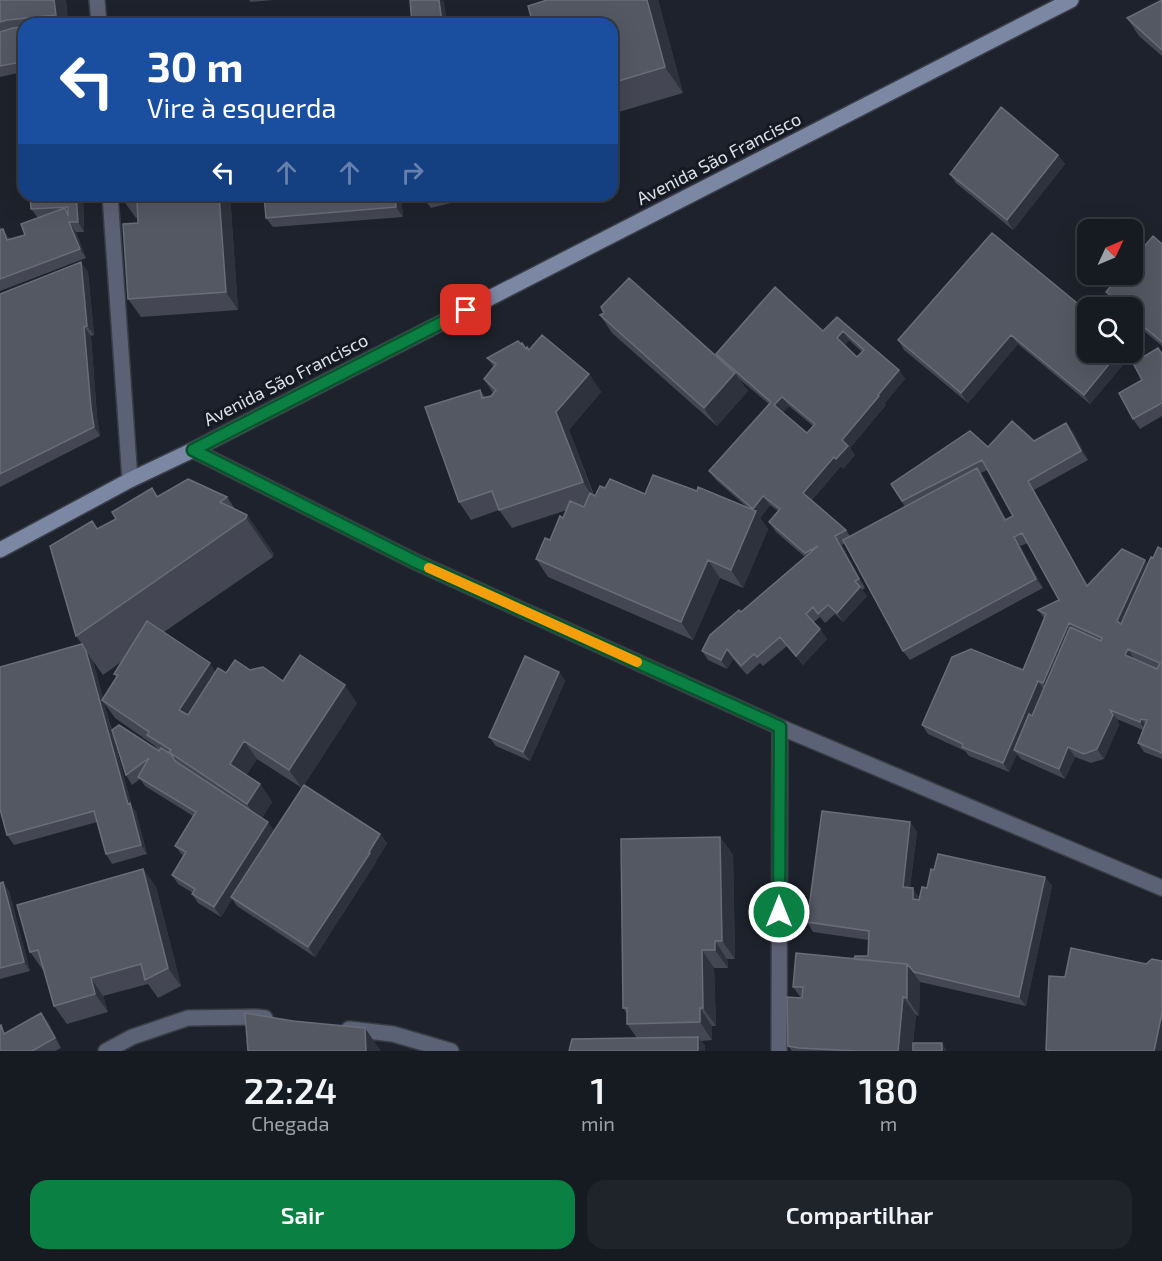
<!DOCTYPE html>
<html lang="pt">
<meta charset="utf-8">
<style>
:root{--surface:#161a21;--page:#1f232a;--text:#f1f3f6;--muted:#9ea1a5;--line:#35383f;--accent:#0b8043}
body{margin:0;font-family:"Exo 2",sans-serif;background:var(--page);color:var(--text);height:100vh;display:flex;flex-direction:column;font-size:22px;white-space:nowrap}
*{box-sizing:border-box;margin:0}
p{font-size:20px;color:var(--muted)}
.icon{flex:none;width:33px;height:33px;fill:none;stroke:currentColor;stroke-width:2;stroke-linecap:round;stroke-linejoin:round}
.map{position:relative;height:1051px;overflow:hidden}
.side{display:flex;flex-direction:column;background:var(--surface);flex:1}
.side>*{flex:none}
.top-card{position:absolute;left:18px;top:18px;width:600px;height:183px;border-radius:18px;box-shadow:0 6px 24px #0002,0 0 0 2px var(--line);background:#1a4fa0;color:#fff;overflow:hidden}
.needle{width:39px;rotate:46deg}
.controls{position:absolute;left:1077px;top:219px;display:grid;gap:12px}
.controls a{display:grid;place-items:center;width:66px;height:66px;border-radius:12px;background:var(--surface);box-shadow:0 6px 24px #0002,0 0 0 2px var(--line);font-size:30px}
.pin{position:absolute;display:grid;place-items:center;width:51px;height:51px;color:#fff;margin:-26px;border-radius:12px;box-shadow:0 3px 9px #0006}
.me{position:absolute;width:66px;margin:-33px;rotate:0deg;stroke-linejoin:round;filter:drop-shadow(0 0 4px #0008)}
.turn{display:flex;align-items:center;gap:21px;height:126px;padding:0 30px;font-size:27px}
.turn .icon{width:78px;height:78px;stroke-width:2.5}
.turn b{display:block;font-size:42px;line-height:51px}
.lanes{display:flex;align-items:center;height:57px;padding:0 30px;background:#0003;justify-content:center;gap:30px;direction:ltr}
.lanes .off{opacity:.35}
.eta{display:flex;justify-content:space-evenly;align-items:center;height:102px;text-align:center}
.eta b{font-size:36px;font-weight:600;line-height:42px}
.cta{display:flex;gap:12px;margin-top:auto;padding:12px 30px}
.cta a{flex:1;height:69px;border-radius:18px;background:var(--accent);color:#fff;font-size:24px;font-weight:600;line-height:69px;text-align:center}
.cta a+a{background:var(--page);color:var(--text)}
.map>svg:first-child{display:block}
</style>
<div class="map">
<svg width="1162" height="1051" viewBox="0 0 1162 1051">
<rect width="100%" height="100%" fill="#1e222c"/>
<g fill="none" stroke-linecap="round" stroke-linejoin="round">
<g stroke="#393d46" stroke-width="18">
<path id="street" d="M 97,0 L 99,24
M 110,195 L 130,480
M 193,450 L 416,562 L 780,727 L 1162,888
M 349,1029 L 393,1034 L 451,1051
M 106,1051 L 132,1037 L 188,1018 L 256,1017 L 265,1018
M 779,1051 L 780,727"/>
</g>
<g stroke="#393d46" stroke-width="18">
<path id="secondary" d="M 0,550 L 130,480 L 193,450 L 1071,0"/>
</g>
<use href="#street" stroke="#5c6275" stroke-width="15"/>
<use href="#secondary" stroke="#7c87a4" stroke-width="15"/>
</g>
<path fill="#444753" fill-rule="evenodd" d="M 0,0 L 66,0 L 68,24 L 24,24 L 24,87 L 22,72 L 0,77 Z
M 249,0 L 274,0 L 251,2 Z
M 658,0 L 683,93 L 612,114 L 612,24 Z
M 1162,0 L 1162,56 L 1139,36 L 1127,18 Z
M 1058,155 L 1065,164 L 1013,230 L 956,183 L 950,174 Z
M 83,195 L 84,232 L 76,232 L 86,258 L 0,291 L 0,226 L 1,229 L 10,239 L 25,235 L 38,218 L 31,209 Z
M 230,195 L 238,310 L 141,317 L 128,299 L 138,223 L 138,218 L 136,218 L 123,200 Z
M 401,195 L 403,217 L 273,227 L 266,218 Z
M 421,195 L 483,195 L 431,208 Z
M 992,233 L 1088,352 L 1132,352 L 1133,353 L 1090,404 L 1018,344 L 968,403 L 904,350 L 898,340 Z
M 1162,244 L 1162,346 L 1132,321 L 1132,308 L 1119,308 L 1113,301 L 1106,292 Z
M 88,272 L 94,335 L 91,336 L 97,417 L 100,436 L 0,487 L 0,294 Z
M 600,315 L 718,358 L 716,354 L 823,331 L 837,317 L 899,370 L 905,379 L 884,404 L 886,405 L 850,448 L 855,455 L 843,469 L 841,466 L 812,500 L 846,530 L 850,536 L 905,507 L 891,484 L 988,447 L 1034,441 L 1066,423 L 1073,432 L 1088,460 L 1034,490 L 1087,585 L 1148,564 L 1162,549 L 1162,759 L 1144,752 L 1138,743 L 1143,730 L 1117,719 L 1119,725 L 1104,759 L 1091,763 L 1075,757 L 1065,779 L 1021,759 L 1017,754 L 1009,772 L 969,756 L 965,751 L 928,734 L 922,725 L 1023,670 L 1044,618 L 1038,610 L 1059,600 L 1028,543 L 1020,546 L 1043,588 L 910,660 L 903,651 L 845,543 L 842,545 L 865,588 L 862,590 L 867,596 L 843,622 L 835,614 L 825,623 L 820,617 L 814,622 L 827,639 L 803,665 L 787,646 L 763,666 L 760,663 L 747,675 L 733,659 L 727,669 L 708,660 L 702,651 L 741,612 L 805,557 L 776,532 L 769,522 L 778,511 L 770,505 L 760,518 L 768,529 L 743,588 L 720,578 L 693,640 L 548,577 L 536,559 L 550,540 L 563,518 L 567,510 L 512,528 L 499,510 L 471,520 L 459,502 L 480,390 L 485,397 L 491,396 L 493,393 L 484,379 L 494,367 L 487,358 L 521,344 L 526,348 L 589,374 L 601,392 L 569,430 L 594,495 L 595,496 L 605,488 L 645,494 L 697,491 L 748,508 L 716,480 L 709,471 L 769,404 L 738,378 L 748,391 L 717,426 L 612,333 ZM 849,340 L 862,352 L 857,357 L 845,345 ZM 789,406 L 813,426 L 807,433 L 783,412 ZM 987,470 L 1013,516 L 1006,520 L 981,473 Z
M 1158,348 L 1162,353 L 1162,416 L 1140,429 L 1133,419 L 1142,380 Z
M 152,488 L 158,496 L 227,497 L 235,509 L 247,515 L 274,554 L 273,557 L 164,632 L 216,672 L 226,673 L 250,670 L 357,703 L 304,785 L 380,834 L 387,843 L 376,861 L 376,862 L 315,957 L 237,906 L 232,899 L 221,917 L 198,903 L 192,894 L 193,893 L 178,884 L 172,875 L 183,856 L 175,846 L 193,816 L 145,786 L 140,779 L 132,785 L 126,775 L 112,732 L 132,807 L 136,812 L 147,854 L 112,864 L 106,854 L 97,822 L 14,845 L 7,835 L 82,644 L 76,636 L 92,521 L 98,529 L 116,519 ZM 93,661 L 103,675 L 121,662 L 114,674 L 116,677 L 103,698 ZM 104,703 L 115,718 L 155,746 L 159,751 L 112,730 ZM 257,759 L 302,788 L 274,831 L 262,818 L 272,802 L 260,784 L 246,775 Z
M 559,672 L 565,681 L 530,761 L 496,746 L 489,737 Z
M 910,822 L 917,832 L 910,887 L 919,897 L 919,899 L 927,888 L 934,870 L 1045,877 L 1052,886 L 1026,1006 L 920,982 L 919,1016 L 916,1015 L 912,1051 L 792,1051 L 788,1046 L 801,998 L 793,987 L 854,959 L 868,956 L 868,940 L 813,932 L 807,922 Z
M 720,837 L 733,855 L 735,959 L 727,959 L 728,968 L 714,968 L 716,1026 L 712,1026 L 712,1040 L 701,1041 L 705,1046 L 705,1051 L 569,1051 L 637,1038 L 627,1024 L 627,1014 L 623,1008 Z
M 143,869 L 156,887 L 181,986 L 158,998 L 148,984 L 103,996 L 108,1012 L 67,1024 L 54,1006 L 44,970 L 43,970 L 30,952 Z
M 0,883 L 9,891 L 30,971 L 0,979 Z
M 48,1022 L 61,1048 L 55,1051 L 0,1051 L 6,1032 Z"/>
<path fill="#2e323d" d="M 54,0 L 66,0 L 68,24 L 62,24 L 56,15 Z
M 439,0 L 444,1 L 447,24 L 442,24 Z
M 647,0 L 658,0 L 683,93 L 665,67 Z
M 1058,155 L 1065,164 L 1013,230 L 1007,220 Z
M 76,195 L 83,195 L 84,232 L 78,222 Z
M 219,195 L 230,195 L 238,310 L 226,292 Z
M 395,195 L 401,195 L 403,217 L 396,207 Z
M 69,222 L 76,232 L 86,258 L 80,249 Z
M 3,229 L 9,238 L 13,249 L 7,240 Z
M 81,262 L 88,272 L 94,335 L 87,326 Z
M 84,327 L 91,336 L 97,417 L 100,436 L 94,427 L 91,408 Z
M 843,331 L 849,340 L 843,347 L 837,338 Z
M 1011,335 L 1018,344 L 968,403 L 961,393 Z
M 1119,352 L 1132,352 L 1133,353 L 1090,404 L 1084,395 Z
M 899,370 L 905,379 L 884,404 L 886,405 L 850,448 L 855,455 L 843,469 L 836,459 L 842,440 L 878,395 Z
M 735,373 L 748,391 L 717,426 L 704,408 Z
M 589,374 L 601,392 L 569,430 L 595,500 L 583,482 L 556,412 Z
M 782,397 L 789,406 L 781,415 L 774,405 Z
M 1066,423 L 1073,432 L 1088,460 L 1081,451 Z
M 834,457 L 841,466 L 810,502 L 803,493 Z
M 977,468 L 984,477 L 1012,530 L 1005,520 Z
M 1028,481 L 1034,490 L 1093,595 L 1087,586 Z
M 763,496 L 770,505 L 760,518 L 768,529 L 743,588 L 731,570 L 756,512 L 753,509 Z
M 247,515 L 274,554 L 273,557 L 246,518 Z
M 835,536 L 842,545 L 865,588 L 859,579 Z
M 1014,537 L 1020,546 L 1043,588 L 1036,579 Z
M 708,560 L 720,578 L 693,640 L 681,622 Z
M 1145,560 L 1151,569 L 1123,630 L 1117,621 Z
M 860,587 L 867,596 L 843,622 L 837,613 Z
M 1069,623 L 1076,632 L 1050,692 L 1043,683 Z
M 820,629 L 827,639 L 803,665 L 796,656 Z
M 727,649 L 733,659 L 727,669 L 721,660 Z
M 1128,649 L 1134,659 L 1125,655 Z
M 86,651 L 93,661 L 104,701 L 102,700 L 104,703 L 132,807 L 136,812 L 147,854 L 141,845 L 128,804 Z
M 210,663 L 222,681 L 192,728 L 179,710 Z
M 559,672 L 565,681 L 530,761 L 523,752 Z
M 1038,681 L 1044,690 L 1018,751 L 1014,750 L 1017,754 L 1009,772 L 1003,763 Z
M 345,685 L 357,703 L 302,788 L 289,770 Z
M 1110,710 L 1117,719 L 1119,725 L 1104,759 L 1097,749 Z
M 1141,719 L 1148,728 L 1146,732 L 1140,722 Z
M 244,741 L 257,759 L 242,782 L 230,764 Z
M 1068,747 L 1075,757 L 1065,779 L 1059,769 Z
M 260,784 L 272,802 L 259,822 L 247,804 Z
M 268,822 L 275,832 L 231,897 L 232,899 L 221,917 L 214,907 Z
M 910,822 L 917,832 L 909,896 L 903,887 Z
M 380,834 L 387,843 L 376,861 L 376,862 L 315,957 L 308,947 Z
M 720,837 L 733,855 L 735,959 L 722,941 Z
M 143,869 L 156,887 L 181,986 L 168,968 Z
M 1045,877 L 1052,886 L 1026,1006 L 1019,997 Z
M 3,882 L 9,891 L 30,971 L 24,962 Z
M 913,888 L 919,897 L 919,909 L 913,899 Z
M 715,941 L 727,959 L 728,968 L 715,950 Z
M 702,950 L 714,968 L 716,1026 L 703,1008 Z
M 907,964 L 920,982 L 919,1016 L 907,998 Z
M 91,978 L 103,996 L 108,1012 L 95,994 Z
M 903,997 L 916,1015 L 912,1051 L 898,1051 Z
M 700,1008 L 712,1026 L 712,1040 L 700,1022 Z
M 41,1013 L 48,1022 L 61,1048 L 55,1038 Z
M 1162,1013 L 1162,1051 L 1154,1051 Z
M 365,1028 L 381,1051 L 366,1051 Z
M 698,1037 L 705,1046 L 705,1051 L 698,1051 Z
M 942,1043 L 947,1051 L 942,1051 Z"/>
<path fill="#545863" stroke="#6a6d78" stroke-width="1.5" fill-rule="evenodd" d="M 0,0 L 54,0 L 56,15 L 7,20 L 0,22 Z
M 410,0 L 439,0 L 442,24 L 412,24 Z
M 547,0 L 647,0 L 665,67 L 612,83 L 612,24 L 533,24 L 528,6 Z
M 1162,0 L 1162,50 L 1127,18 Z
M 24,27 L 24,87 L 21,62 L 0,66 L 0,32 L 13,28 Z
M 1001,107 L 1058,155 L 1007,220 L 950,174 Z
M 30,195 L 76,195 L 78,222 L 69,222 L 80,249 L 0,279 L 0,230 L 3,229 L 7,240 L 25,235 L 21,224 L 65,208 L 68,216 L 68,207 L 31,209 Z
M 123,195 L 219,195 L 226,292 L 128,299 L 123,224 L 138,223 L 137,199 L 123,200 Z
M 264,195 L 395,195 L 396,207 L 266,218 Z
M 992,233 L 1088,312 L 1088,352 L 1119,352 L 1084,395 L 1011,335 L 961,393 L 898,340 Z
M 1153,236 L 1162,244 L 1162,342 L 1132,317 L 1132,308 L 1121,308 L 1116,303 L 1117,301 L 1106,292 L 1121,274 L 1132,274 L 1132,261 Z
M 81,262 L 87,326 L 84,327 L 91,408 L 94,427 L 0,474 L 0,294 Z
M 629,278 L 735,373 L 704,408 L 600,315 L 604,313 L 601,307 Z
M 775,287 L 823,331 L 837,317 L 899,370 L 878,395 L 879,396 L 842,440 L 848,446 L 836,459 L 834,457 L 803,493 L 846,530 L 835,536 L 859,579 L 855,581 L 860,587 L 837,613 L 828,605 L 818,614 L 813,607 L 806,614 L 820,629 L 796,656 L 780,637 L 757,657 L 754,654 L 741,666 L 727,649 L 721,660 L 702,651 L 710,635 L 739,610 L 741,612 L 818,546 L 805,553 L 769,522 L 780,509 L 763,496 L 753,509 L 709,471 L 771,402 L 716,354 ZM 843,331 L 864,350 L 857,357 L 837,338 ZM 782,397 L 815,424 L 807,433 L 774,405 Z
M 542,335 L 589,374 L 556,412 L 583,482 L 499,510 L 492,491 L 459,502 L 425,407 L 480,390 L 482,398 L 491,396 L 496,390 L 484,379 L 496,364 L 487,358 L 518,341 L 521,344 L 522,343 L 526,349 L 527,347 L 529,350 Z
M 1158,348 L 1162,354 L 1162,403 L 1133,419 L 1119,393 L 1142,380 L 1133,363 Z
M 1012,421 L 1034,441 L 1066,423 L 1081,451 L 1028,481 L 1087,586 L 1122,549 L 1145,560 L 1117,621 L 1121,624 L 1151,557 L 1153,558 L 1158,547 L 1162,549 L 1162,753 L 1138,743 L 1147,720 L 1141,719 L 1140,722 L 1110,710 L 1113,715 L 1097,749 L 1084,754 L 1068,747 L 1059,769 L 1014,750 L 1029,714 L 1032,716 L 1070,627 L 1101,641 L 1102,638 L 1069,623 L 1043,683 L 1038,681 L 1003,763 L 962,747 L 963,744 L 922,725 L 952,657 L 971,649 L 1023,670 L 1046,614 L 1038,610 L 1059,600 L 1022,533 L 1014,537 L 1036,579 L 903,651 L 843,540 L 977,468 L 1005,520 L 1013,516 L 982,460 L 902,501 L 891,484 L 970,431 L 988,447 ZM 1128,649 L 1160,663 L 1157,669 L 1125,655 Z
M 653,475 L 697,491 L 698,487 L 756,511 L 731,570 L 708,560 L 681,622 L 536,559 L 545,538 L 550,540 L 560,516 L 563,518 L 570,501 L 584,507 L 590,493 L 595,496 L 600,486 L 605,488 L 610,479 L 645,494 Z
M 188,479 L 227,497 L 220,502 L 247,515 L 246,518 L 76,636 L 50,546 L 92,521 L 97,529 L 116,519 L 112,512 L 152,488 L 157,497 Z
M 147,621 L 210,663 L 179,710 L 188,715 L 218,668 L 226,673 L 235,660 L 250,670 L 263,667 L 283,681 L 300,655 L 345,685 L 289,770 L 244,741 L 230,764 L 260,784 L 247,804 L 169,752 L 171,750 L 147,735 L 149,732 L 102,700 L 118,675 L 114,674 Z
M 82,644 L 86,651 L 128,804 L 130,803 L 141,845 L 106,854 L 94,811 L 7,835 L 0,809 L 0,667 Z
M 525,656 L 559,672 L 523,752 L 489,737 Z
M 119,725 L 159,751 L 161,748 L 171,754 L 175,761 L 268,822 L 214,907 L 192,894 L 195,889 L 172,875 L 186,852 L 175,846 L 196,812 L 138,777 L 149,758 L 126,775 L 112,730 Z
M 304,785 L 380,834 L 369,852 L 370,853 L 308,947 L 231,897 Z
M 822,811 L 910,822 L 903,887 L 913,888 L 913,899 L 919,900 L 922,887 L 927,888 L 931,869 L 934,870 L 938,854 L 1045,877 L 1019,997 L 914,972 L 907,964 L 854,959 L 855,956 L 868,956 L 869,931 L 807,922 Z
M 720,837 L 722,941 L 715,941 L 715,950 L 702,950 L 703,1008 L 700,1008 L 700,1022 L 627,1024 L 627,1008 L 623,1008 L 621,839 Z
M 143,869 L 168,968 L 145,980 L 141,964 L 91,978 L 95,994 L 54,1006 L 38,950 L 30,952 L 17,905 Z
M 3,882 L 24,962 L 0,968 L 0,883 Z
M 1071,948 L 1146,964 L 1152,959 L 1162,961 L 1162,1013 L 1154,1051 L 1051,1051 L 1046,1050 L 1049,976 L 1065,977 Z
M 796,953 L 907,964 L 907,998 L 903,997 L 898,1051 L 857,1051 L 799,1048 L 788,1046 L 787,997 L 802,998 L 803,987 L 793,987 Z
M 41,1013 L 55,1038 L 32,1051 L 0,1051 L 0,1026 L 1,1025 L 4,1034 Z
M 245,1013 L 293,1021 L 365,1028 L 366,1051 L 248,1051 Z
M 698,1037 L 698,1051 L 569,1051 L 572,1039 Z
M 913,1043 L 942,1043 L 942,1051 L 913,1051 Z"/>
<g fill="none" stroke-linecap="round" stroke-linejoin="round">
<g stroke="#07532c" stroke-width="15">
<path id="route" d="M 466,310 L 193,450 L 416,562 L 780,727 L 779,912"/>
</g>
<use href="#route" stroke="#0b8043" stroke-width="10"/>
<path stroke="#f59e0b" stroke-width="10" d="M 429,568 L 637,662"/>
</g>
<g text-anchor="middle" stroke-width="6" stroke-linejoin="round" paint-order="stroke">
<g font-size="18" fill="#dee0e8" stroke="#151923">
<text transform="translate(719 159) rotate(-27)" y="6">Avenida São Francisco</text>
<text transform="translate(286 380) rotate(-27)" y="6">Avenida São Francisco</text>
</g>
</g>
</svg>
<div class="controls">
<a><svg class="needle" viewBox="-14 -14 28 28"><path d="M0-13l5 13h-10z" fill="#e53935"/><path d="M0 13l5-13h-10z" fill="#9ea1a5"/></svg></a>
<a><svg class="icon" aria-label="search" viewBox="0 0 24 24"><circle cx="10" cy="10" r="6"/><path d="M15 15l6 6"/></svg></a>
</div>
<div class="pin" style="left:466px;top:310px;background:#d93025"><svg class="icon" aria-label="arrive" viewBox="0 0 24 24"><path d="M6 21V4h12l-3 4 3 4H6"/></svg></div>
<svg class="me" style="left:779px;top:912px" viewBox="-20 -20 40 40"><circle r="17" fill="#0b8043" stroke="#fff" stroke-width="3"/><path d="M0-11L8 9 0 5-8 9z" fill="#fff"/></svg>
<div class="top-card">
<div class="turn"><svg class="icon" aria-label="left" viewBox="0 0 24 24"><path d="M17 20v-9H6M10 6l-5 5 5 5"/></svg><div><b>30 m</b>Vire à esquerda</div></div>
<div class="lanes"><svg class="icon" aria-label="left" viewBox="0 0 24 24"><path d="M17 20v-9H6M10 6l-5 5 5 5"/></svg><svg class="icon off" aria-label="ahead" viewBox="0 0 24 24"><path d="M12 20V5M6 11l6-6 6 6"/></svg><svg class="icon off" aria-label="ahead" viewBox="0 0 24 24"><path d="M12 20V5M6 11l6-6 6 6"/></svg><svg class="icon off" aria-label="right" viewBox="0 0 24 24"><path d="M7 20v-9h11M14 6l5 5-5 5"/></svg></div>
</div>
</div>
<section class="side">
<div class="eta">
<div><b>22:24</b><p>Chegada</p></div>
<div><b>1</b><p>min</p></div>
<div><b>180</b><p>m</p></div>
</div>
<div class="cta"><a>Sair</a><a>Compartilhar</a></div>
</section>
